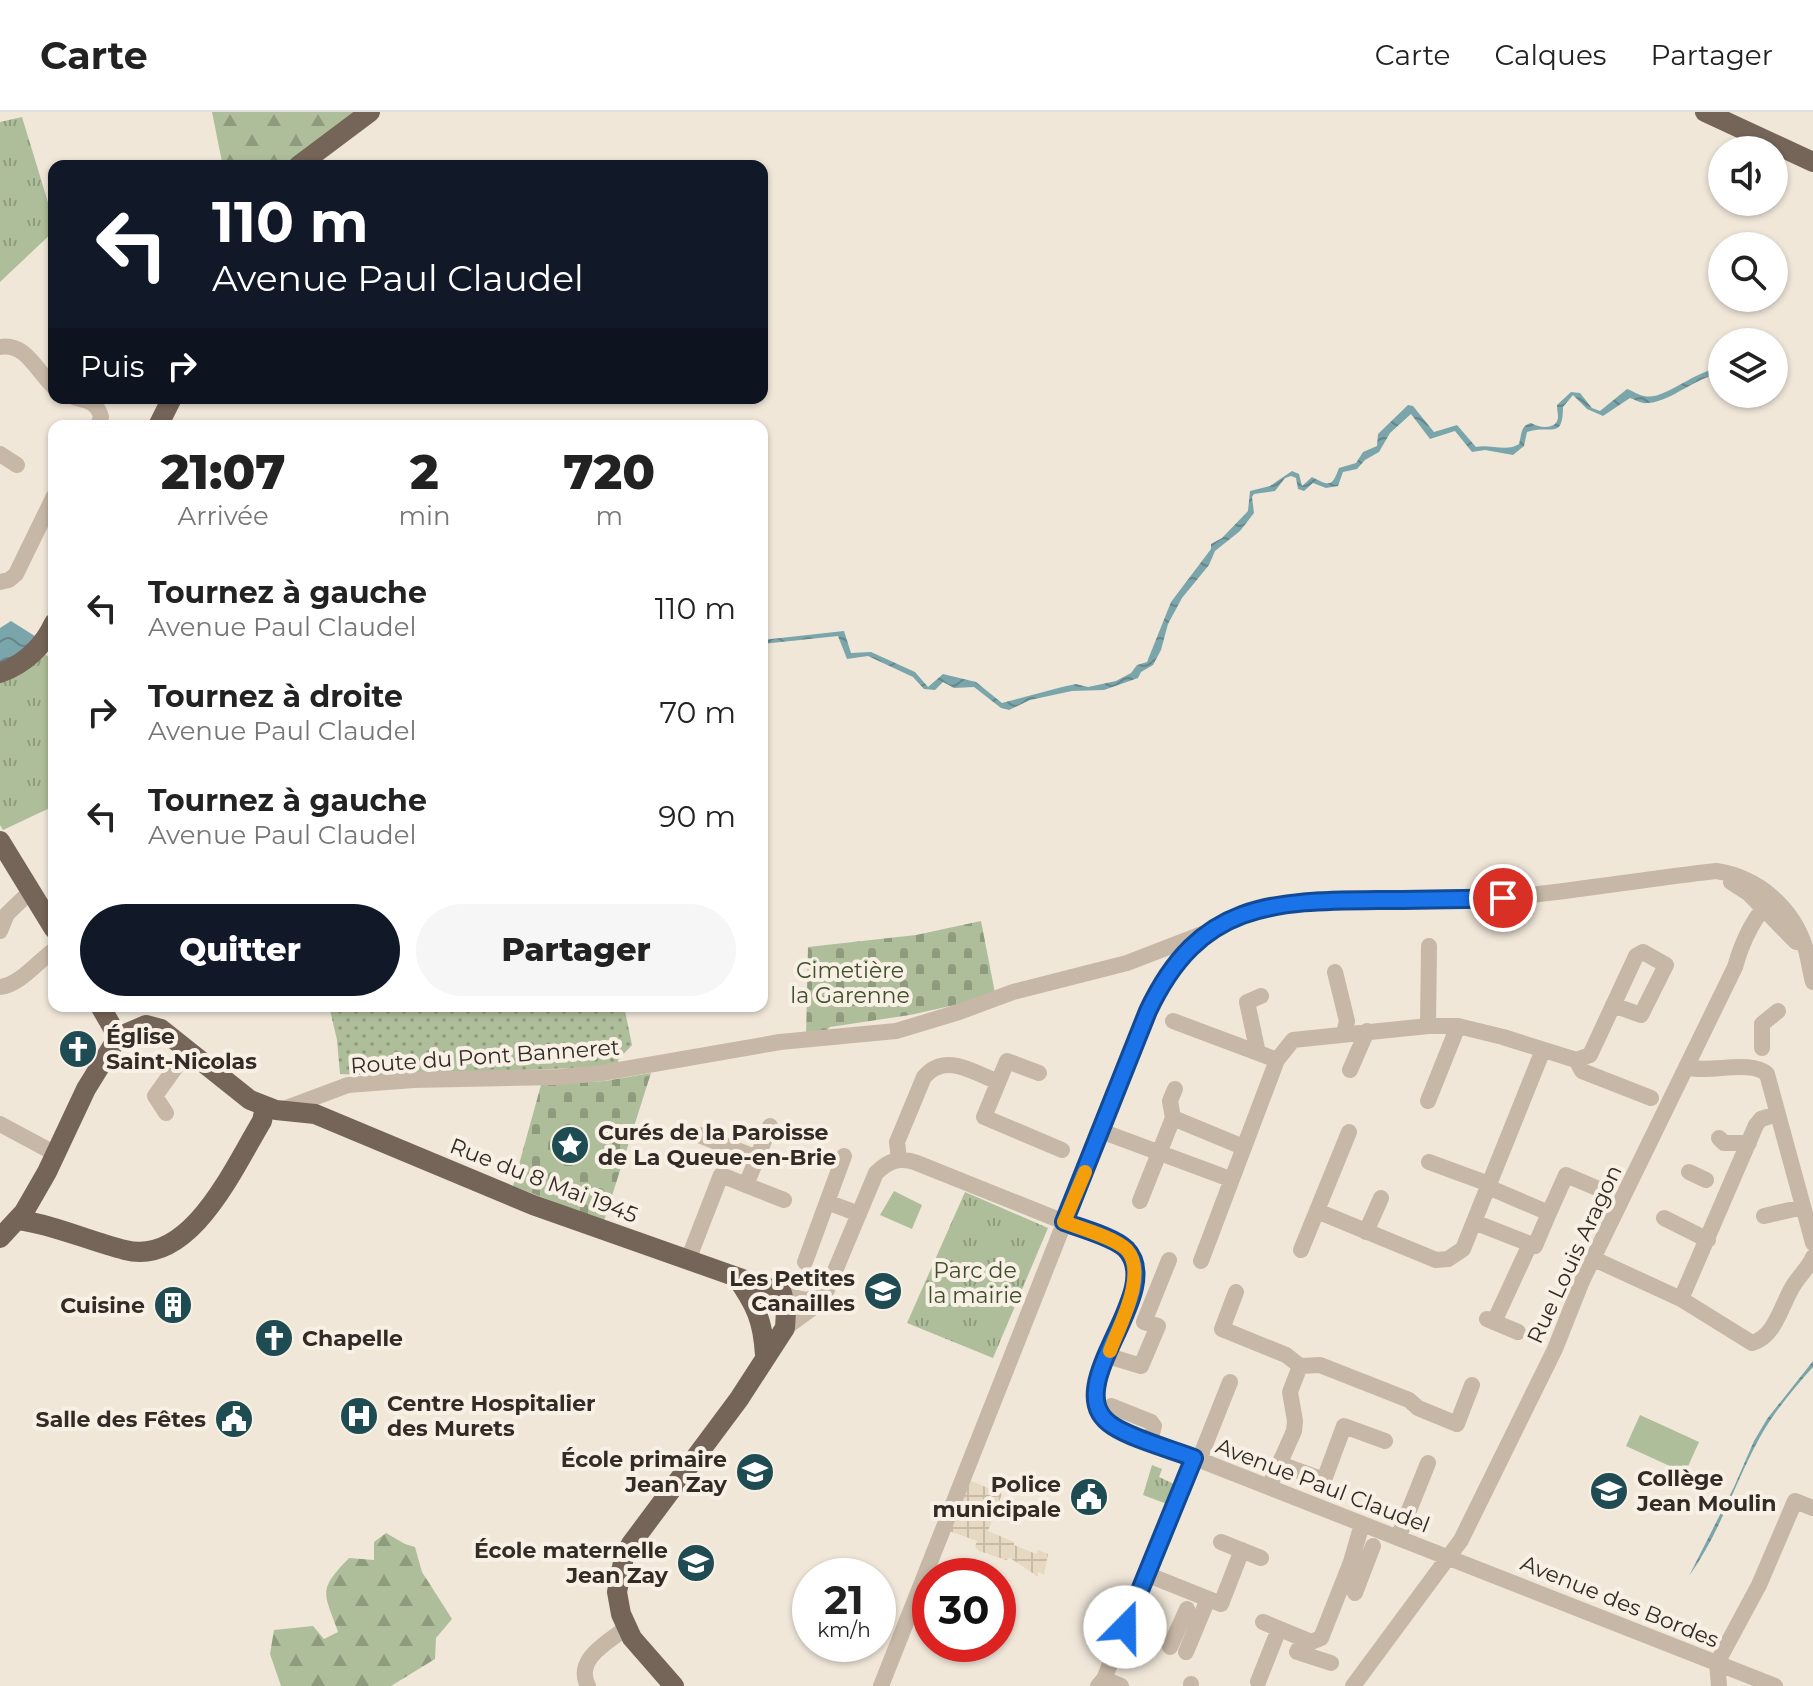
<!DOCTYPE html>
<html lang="fr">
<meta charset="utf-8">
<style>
:root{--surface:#fff;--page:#f6f6f6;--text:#222;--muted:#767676;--line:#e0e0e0;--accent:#111827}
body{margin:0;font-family:Montserrat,sans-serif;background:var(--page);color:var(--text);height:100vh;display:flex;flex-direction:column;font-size:30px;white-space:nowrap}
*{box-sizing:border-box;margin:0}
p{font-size:26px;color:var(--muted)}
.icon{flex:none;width:44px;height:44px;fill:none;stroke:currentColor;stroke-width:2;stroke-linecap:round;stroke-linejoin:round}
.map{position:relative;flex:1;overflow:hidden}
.drawer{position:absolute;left:48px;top:308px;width:720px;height:592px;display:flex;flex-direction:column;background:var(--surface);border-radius:16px;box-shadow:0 2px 6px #0004}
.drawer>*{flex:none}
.guide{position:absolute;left:48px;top:48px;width:720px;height:244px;border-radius:16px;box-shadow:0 2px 6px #0004;background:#111827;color:#fff;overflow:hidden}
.controls{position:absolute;left:1708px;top:24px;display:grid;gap:16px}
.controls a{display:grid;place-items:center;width:80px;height:80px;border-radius:50%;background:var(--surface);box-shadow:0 2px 6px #0004;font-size:40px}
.speed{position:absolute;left:792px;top:1446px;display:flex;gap:16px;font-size:40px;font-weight:700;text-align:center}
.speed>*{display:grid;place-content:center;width:104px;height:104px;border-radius:50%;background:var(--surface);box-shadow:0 2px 6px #0004;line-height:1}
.speed small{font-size:20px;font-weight:400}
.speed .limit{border:12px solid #d22;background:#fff;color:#111}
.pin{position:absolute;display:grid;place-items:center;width:68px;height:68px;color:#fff;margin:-34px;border:4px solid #fff;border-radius:50%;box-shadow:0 2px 8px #0007}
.me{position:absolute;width:88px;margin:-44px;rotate:22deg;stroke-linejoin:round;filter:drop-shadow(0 0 6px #0008)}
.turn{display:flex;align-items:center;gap:28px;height:168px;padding:0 32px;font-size:36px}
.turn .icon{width:104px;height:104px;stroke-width:2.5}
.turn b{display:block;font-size:56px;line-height:68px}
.then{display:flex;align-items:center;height:76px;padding:0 32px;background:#0003;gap:16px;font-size:30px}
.eta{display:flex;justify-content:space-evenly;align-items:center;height:136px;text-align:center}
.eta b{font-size:48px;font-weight:800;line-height:56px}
.action{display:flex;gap:16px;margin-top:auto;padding:16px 32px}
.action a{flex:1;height:92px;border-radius:48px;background:var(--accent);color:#fff;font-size:32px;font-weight:800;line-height:92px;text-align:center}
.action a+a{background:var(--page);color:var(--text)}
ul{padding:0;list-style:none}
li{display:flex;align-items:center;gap:24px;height:104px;padding:0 32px}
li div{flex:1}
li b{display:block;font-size:30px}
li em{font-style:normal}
header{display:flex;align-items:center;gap:48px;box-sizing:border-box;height:112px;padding:0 40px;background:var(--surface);border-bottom:2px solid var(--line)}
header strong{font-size:38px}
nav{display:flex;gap:44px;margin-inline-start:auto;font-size:28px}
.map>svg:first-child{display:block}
</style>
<header>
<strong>Carte</strong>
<nav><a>Carte</a><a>Calques</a><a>Partager</a></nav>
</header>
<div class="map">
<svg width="1813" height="1574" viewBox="0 0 1813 1574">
<defs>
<pattern id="grass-tufts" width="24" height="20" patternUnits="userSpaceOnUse" patternTransform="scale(2)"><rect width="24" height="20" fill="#afbe9a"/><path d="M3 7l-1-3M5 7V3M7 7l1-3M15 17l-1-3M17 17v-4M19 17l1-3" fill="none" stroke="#8f9b7d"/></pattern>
<pattern id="forest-firs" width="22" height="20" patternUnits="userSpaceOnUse" patternTransform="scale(2)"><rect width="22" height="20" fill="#afbe9a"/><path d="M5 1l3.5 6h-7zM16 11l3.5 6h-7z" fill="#8f9b7d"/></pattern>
<pattern id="cemetery-stones" width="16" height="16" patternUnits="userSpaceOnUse" patternTransform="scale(2)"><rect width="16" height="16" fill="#afbe9a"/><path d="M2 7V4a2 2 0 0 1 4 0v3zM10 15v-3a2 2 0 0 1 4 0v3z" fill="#8f9b7d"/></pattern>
<pattern id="garden-dots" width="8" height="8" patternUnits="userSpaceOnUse" patternTransform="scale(2)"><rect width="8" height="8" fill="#afbe9a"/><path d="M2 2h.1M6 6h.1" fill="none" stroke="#8f9b7d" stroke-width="1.8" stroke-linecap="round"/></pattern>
<pattern id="plaza-grid" width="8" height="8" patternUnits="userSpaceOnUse" patternTransform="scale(2)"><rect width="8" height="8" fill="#e7d9c1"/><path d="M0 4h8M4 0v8" fill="none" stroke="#c7baa6"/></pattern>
<pattern id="water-waves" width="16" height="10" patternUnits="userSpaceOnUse" patternTransform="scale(2)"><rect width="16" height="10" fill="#7aa6ab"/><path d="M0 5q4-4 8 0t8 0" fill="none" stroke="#65878b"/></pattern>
</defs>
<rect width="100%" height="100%" fill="#f0e7d9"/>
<path fill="url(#grass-tufts)" d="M 22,5 L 54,110 L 54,119 L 0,170 L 0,10 Z
M 42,540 L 54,549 L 54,694 L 3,718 L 0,713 L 0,570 Z
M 965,1080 L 1048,1116 L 993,1246 L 907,1211 Z
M 1152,1353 L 1162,1357 L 1159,1365 L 1174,1372 L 1167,1392 L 1143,1383 Z"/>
<path fill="url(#forest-firs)" d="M 212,0 L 364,0 L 289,54 L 219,54 L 222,50 Z
M 386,1421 L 405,1432 L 415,1435 L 422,1460 L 452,1507 L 436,1526 L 435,1547 L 391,1574 L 281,1574 L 270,1542 L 274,1518 L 313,1514 L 324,1527 L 338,1520 C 324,1480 317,1479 349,1446 L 374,1448 L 374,1430 Z"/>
<path fill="url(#cemetery-stones)" d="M 981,809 L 995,881 L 982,887 L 910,903 L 830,915 L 822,923 L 806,925 L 808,835 L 916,823 Z
M 651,961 L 604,1109 L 513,1074 L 541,973 L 605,969 Z"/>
<path fill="url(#garden-dots)" d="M 329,894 L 624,894 L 632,933 L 618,948 L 619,954 L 383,964 L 340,962 L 337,928 Z"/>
<path fill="#afbe9a" d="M 894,1079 L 922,1093 L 912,1117 L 880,1103 Z
M 1640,1303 L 1699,1330 L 1685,1361 L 1626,1334 Z"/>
<path fill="url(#plaza-grid)" d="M 969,1368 L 1002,1382 L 988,1419 L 1014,1430 L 1014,1433 L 1036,1442 L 1038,1438 L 1048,1442 L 1044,1463 L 1039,1460 L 1037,1464 L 1010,1446 L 1006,1448 L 979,1439 L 975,1435 L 977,1429 L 949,1419 Z"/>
<path fill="url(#water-waves)" d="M 1722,256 L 1722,262 C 1693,265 1674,289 1648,291 C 1641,292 1636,288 1630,286 L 1603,304 L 1587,297 L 1573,283 L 1563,295 C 1563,329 1550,312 1527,320 L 1524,334 L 1513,343 L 1485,338 L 1472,340 L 1455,319 L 1430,327 L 1411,302 L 1390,321 L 1379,340 L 1365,348 L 1357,357 L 1343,360 L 1338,374 L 1326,376 L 1313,371 L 1304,379 L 1298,377 L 1296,366 L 1291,364 L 1285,366 L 1275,379 L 1254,382 L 1252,385 L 1254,401 L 1240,419 L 1215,439 L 1209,453 L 1182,486 L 1168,512 L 1161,538 L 1153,553 L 1141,560 L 1138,566 L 1104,578 L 1072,579 L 1030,588 L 1009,598 L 1001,596 L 974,575 L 954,576 L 943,570 L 935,578 L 924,577 L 913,565 L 868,544 L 847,547 L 838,524 L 762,532 L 762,528 L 844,519 L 851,541 L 871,540 L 915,560 L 928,575 L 943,562 L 976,570 L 1002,591 L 1062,575 L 1076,572 L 1088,575 L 1116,569 L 1131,561 L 1137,553 L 1147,550 L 1171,490 L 1211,437 L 1211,432 L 1222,426 L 1248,399 L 1250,379 L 1270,374 L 1292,359 L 1299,362 L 1302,374 L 1312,365 C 1331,375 1332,374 1339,356 L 1356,351 L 1363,340 L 1377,334 L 1378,322 L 1408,293 L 1413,294 L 1434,320 L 1457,313 L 1476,335 C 1489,332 1508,340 1519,332 C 1522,322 1520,314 1531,311 C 1539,316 1556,318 1558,306 C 1558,301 1557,297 1557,293 L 1571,280 L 1580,281 L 1592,296 L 1600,299 L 1627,277 C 1633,279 1638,283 1644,284 C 1665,289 1693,258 1722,256 Z
M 11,509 L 38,526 L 0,555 L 0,516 Z
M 1813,1249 L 1813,1255 C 1794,1276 1774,1300 1760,1325 C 1735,1370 1720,1421 1689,1464 L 1734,1375 L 1754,1329 L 1767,1307 Z"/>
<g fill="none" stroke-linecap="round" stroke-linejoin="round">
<path stroke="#c7b7a6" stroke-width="16" d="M 0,235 C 26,230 37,260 54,275
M 76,286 C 89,289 98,291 101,305 L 98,314
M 0,342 L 17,353
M 0,470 L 9,468 L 16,462 L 54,384
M 1731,770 L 1748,781 L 1796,830
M 0,819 L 7,802 L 31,779
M 1335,860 L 1347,909 L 1344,921
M 0,875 C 20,873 38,849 54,838
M 1173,909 L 1277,948
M 1428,914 L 1429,834
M 1762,936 L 1762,912 L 1778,899
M 1258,941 L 1247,890 L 1261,884
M 1576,948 L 1590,943 L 1636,844 L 1643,840 L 1666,853 L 1641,903 L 1613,893
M 1576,948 L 1582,959 L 1651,986
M 1686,955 C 1709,962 1750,947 1767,962 L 1813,1131
M 1350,958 L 1367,919
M 1039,961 L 1007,949 L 984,1005 L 1062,1038
M 1428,989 L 1458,914
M 281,998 L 348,973 L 413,968 L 558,965 L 602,961 L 780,930 L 896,919 L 959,900 L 1013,880 L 1127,851 L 1202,822
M 166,1001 L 155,984 L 188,938
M 1173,1006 L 1170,989 L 1175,977
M 0,1012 L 54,1041
M 1101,1019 L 1230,1067
M 699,1023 L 757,1046
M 1719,1026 L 1724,1031 L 1749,1031
M 899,1047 L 897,1030 L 924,965 C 945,940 973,960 998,970
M 1429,1050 L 1489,1072
M 1689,1060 L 1706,1068
M 746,1073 L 770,1014
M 1140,1089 L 1173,1006 L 1243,1035
M 827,1090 L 859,1102
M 1317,1099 L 1436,1148 L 1448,1147 L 1463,1137 L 1543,938
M 1549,1101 L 1566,1063 L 1599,1077
M 1764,1104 L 1803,1095
M 1664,1106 L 1708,1128
M 1474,1110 L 1535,1134 L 1549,1101 L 1488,1075
M 1366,1120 L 1381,1086
M 1301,1138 L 1349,1020
M 1594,1147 L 1681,1187 L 1752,1231 C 1777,1224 1782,1189 1795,1171 C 1801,1162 1809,1155 1813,1145
M 688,1148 L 721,1063 L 784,1088
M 1201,1149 L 1277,948 L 1293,928 L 1428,914 L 1458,914 L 1503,925 L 1576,948
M 805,1150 L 844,1044
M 1236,1180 L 1222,1217 L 1286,1243 L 1300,1254 L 1320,1253 L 1409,1288 L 1418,1296 L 1457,1312 L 1472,1273
M 782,1181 C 800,1188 812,1192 827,1178 L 876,1061 C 889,1048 900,1045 917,1051 L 1119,1132 L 1132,1147 L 1137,1164 L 1095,1278 L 1100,1300 L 1113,1314 L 1775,1574
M 1681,1187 L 1756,1013 L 1761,1007 L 1777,1002
M 1487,1207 L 1518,1220
M 1494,1210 L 1530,1132
M 785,1216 L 811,1197 L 823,1183
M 1108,1244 L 1141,1254 L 1158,1214 L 1144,1210 L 1169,1148
M 1111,1294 L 1151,1310 L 1154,1314 L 1150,1329
M 1199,1348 L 1230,1270
M 1280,1352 L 1324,1368 L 1344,1314 L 1385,1329
M 1269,1375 L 1294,1319 L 1295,1309 L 1290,1280 L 1300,1254
M 1398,1426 L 1428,1351
M 1221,1430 L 1261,1446
M 1146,1462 L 1221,1492 L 1242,1438
M 1355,1481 L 1373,1434
M 1263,1510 L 1311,1530 L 1321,1526 L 1351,1450 L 1362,1412
M 1304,1527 L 1297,1540 L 1331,1551
M 1170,1535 L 1187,1497
M 1186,1540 L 1208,1487
M 1104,1567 L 1121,1574
M 1258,1570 L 1279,1517
M 588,1574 C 574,1547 608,1530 626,1516
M 881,1574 L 1148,899 C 1219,746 1369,797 1504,786 C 1575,779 1645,767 1716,759 C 1758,765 1794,796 1806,838 C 1809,849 1810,859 1813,870
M 1098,1574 L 1104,1567 L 1194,1346
M 1191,1574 L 1191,1572
M 1353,1574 L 1461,1428 L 1555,1237 L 1582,1169 L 1735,855 C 1742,830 1754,804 1773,786
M 1719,1574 L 1717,1551 L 1759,1473 L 1795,1389 L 1813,1396"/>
<path stroke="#756458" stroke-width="20" d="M 1705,0 L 1813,50
M 298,54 L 370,0
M 158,314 L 172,286
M 0,561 C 24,552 43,535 54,511
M 0,729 L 54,817
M 100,894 L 118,925
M 19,1108 C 55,1113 89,1129 125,1138 C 191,1155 234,1055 262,1009 L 265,995
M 0,1126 L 24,1100 L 47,1060 L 86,977 L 118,925 L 146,913 L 161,917 L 250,988 L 276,998 L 315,1002 L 533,1093 L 782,1181
M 736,1165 C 756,1193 763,1209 765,1243
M 674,1574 L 632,1526 L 621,1502 L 617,1480 L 624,1445 L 631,1432 L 739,1287 L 785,1216 L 786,1199 L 782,1181"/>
</g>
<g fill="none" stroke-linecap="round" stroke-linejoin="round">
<g stroke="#114b97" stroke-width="20">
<path id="route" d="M 1125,1515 L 1194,1346 C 1170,1337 1133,1327 1113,1314 C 1054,1277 1168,1181 1126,1137 C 1114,1125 1080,1116 1064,1110 L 1148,899 C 1200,789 1272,789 1380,788 C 1421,788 1462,787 1503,786"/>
</g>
<use href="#route" stroke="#1a73e8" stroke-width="14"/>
<path stroke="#f59e0b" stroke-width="14" d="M 1085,1060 L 1064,1110 C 1080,1116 1116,1126 1127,1138 C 1148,1162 1119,1214 1110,1239"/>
</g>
<defs>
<g id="church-disc" transform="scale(2)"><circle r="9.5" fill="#1e4c52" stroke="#f8f0e5"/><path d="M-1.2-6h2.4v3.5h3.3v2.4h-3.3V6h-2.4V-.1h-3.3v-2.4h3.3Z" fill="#fff"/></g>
<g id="sight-disc" transform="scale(2)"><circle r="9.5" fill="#1e4c52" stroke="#f8f0e5"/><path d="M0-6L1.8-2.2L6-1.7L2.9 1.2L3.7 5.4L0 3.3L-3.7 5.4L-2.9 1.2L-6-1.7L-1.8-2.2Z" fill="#fff"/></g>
<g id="school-disc" transform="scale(2)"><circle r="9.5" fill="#1e4c52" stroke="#f8f0e5"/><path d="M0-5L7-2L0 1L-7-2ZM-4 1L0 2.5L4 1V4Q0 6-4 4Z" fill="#fff"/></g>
<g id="building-disc" transform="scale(2)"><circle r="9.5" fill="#1e4c52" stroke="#f8f0e5"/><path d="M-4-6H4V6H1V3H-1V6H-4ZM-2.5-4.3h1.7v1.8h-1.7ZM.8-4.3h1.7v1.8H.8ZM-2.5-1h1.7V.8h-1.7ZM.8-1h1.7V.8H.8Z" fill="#fff"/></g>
<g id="hospital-disc" transform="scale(2)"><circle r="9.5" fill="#1e4c52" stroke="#f8f0e5"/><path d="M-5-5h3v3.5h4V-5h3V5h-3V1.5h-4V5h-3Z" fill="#fff"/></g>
<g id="civic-disc" transform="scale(2)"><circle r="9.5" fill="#1e4c52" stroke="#f8f0e5"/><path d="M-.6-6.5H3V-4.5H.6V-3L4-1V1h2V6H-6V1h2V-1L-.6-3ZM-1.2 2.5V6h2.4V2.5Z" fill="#fff"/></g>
</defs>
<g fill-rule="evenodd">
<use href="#church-disc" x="78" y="937"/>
<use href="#sight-disc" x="570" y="1033"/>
<use href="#school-disc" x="883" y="1179"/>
<use href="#building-disc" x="173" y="1193"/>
<use href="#church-disc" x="274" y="1226"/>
<use href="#hospital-disc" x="359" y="1304"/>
<use href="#civic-disc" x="234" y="1307"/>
<use href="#school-disc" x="755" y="1360"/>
<use href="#school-disc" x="1609" y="1379"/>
<use href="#civic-disc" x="1089" y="1385"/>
<use href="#school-disc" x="696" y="1451"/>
</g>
<g text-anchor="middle" stroke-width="8" stroke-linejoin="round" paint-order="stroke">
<g font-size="22" fill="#40502c" stroke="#f8f0e5">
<text x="850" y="866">Cimetière<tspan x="850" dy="25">la Garenne</tspan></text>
<text x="975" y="1166">Parc de<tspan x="975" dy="25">la mairie</tspan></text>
</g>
<g font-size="22" font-weight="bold" fill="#332b26" stroke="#f8f0e5" text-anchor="end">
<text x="106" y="932" text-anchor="start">Église<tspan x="106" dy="25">Saint-Nicolas</tspan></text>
<text x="598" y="1028" text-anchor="start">Curés de la Paroisse<tspan x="598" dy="25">de La Queue-en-Brie</tspan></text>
<text x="855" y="1174">Les Petites<tspan x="855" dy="25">Canailles</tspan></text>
<text x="145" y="1201">Cuisine</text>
<text x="302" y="1234" text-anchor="start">Chapelle</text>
<text x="387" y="1299" text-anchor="start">Centre Hospitalier<tspan x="387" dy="25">des Murets</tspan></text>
<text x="206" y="1315">Salle des Fêtes</text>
<text x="727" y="1355">École primaire<tspan x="727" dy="25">Jean Zay</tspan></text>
<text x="1637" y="1374" text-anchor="start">Collège<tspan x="1637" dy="25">Jean Moulin</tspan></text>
<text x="1061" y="1380">Police<tspan x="1061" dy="25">municipale</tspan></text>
<text x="668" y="1446">École maternelle<tspan x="668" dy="25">Jean Zay</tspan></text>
</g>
<g font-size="22" fill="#332b26" stroke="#f8f0e5">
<text transform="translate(485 944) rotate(-4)" y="8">Route du Pont Banneret</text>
<text transform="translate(544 1068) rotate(21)" y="8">Rue du 8 Mai 1945</text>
<text transform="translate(1574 1142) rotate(-65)" y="8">Rue Louis Aragon</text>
<text transform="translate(1323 1373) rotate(21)" y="8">Avenue Paul Claudel</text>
<text transform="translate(1620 1489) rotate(22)" y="8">Avenue des Bordes</text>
</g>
</g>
</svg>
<div class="controls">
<a><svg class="icon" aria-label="sound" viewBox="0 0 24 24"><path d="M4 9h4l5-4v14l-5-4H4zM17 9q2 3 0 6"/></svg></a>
<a><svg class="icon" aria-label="search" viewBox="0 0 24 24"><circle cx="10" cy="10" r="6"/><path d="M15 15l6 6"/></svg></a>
<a><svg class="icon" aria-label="layers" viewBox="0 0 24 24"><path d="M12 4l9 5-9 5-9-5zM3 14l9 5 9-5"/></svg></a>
</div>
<div class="speed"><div>21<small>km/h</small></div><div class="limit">30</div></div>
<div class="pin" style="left:1503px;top:786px;background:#d93025"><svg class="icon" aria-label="arrive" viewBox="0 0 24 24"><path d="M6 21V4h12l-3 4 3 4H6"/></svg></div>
<svg class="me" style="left:1125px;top:1515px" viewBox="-20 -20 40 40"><circle r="19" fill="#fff"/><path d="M0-13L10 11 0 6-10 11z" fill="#1a73e8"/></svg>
<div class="guide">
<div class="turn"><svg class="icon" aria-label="left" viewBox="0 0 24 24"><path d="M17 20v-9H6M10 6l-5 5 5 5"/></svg><div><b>110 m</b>Avenue Paul Claudel</div></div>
<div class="then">Puis<svg class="icon" aria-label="right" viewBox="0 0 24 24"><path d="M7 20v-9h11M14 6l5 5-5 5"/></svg></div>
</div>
<section class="drawer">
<div class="eta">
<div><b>21:07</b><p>Arrivée</p></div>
<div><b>2</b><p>min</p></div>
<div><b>720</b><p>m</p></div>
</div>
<ul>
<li><svg class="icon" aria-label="left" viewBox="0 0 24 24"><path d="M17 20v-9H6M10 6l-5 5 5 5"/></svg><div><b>Tournez à gauche</b><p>Avenue Paul Claudel</p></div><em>110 m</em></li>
<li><svg class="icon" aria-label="right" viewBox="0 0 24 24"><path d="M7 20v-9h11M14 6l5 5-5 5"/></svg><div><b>Tournez à droite</b><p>Avenue Paul Claudel</p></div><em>70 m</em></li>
<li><svg class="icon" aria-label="left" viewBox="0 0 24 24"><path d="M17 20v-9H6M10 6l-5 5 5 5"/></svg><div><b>Tournez à gauche</b><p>Avenue Paul Claudel</p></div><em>90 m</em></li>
</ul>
<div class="action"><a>Quitter</a><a>Partager</a></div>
</section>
</div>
